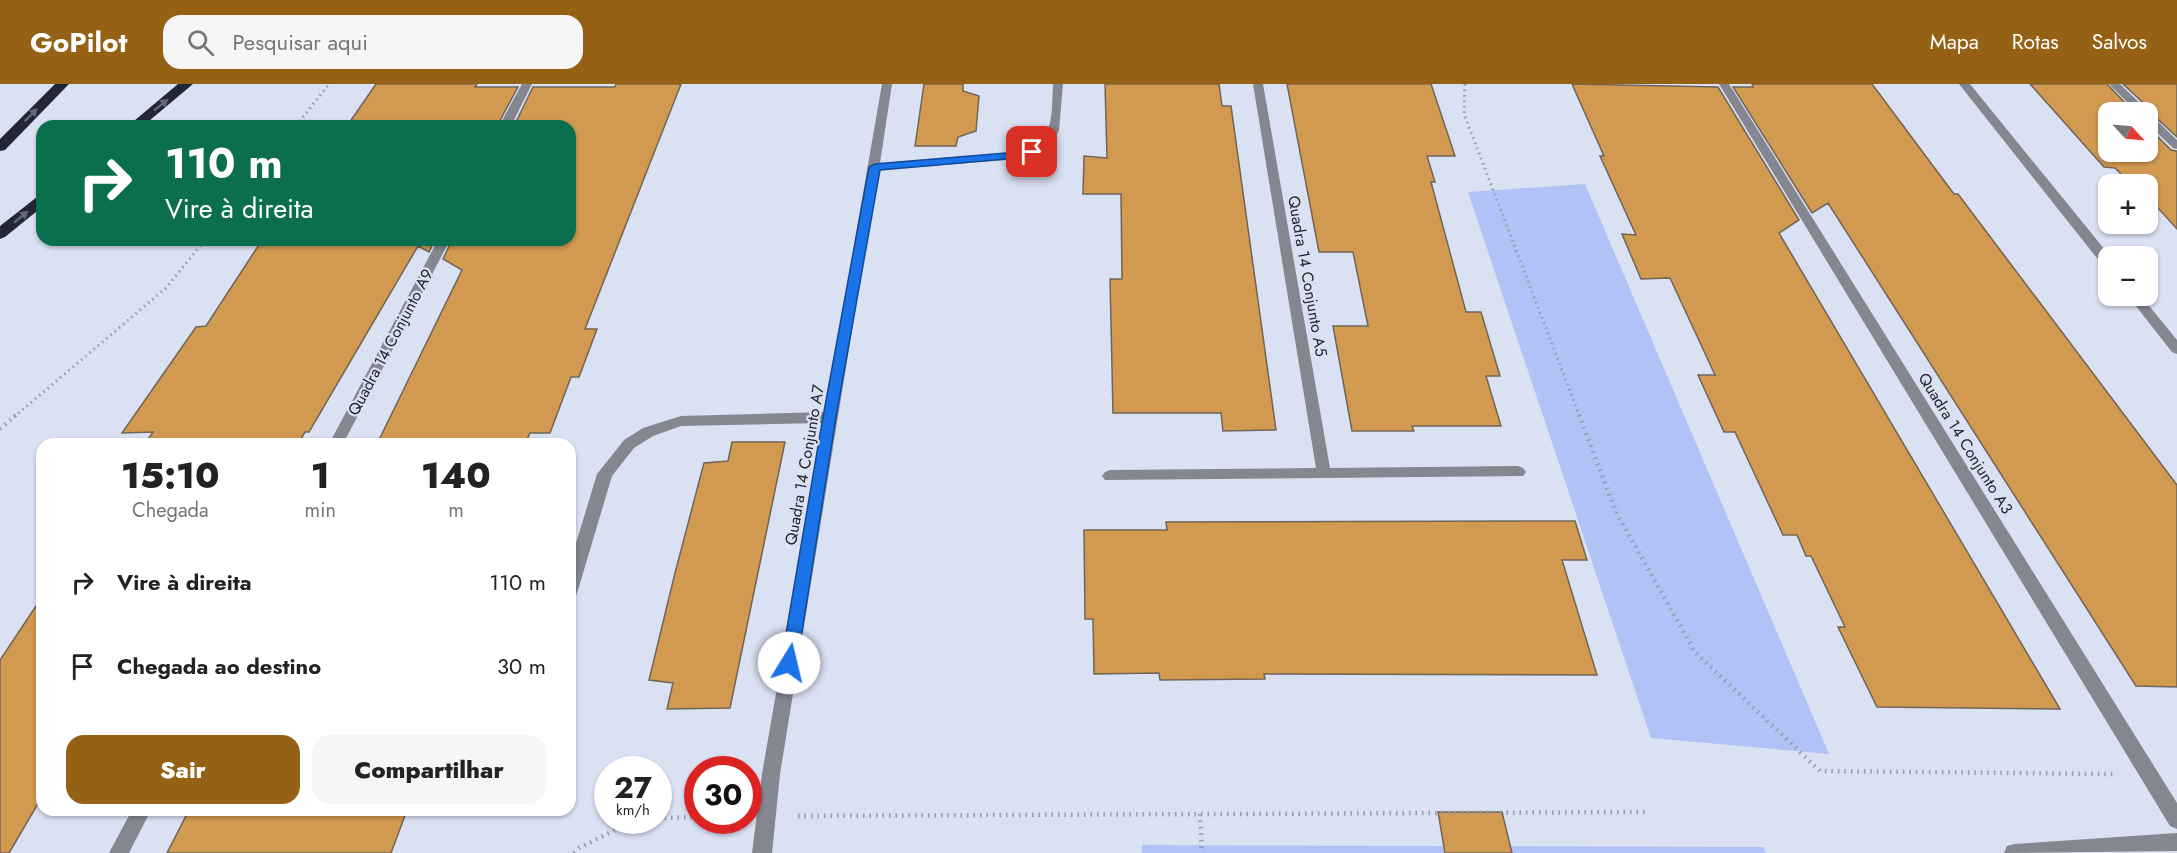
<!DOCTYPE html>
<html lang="pt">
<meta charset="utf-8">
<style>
:root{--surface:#fff;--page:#f6f6f6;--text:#222;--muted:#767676;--accent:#956115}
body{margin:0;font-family:Jost,sans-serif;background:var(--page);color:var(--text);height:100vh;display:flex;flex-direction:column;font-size:22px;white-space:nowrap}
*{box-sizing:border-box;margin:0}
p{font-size:20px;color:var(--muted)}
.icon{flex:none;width:33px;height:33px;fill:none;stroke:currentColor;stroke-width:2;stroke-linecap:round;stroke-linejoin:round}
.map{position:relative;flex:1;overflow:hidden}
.details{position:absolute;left:36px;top:354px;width:540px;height:378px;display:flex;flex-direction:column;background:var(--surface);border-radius:18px;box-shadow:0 2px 4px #0004}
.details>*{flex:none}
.banner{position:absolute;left:36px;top:36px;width:540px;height:126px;border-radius:18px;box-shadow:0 2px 4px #0004;background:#0b6e4f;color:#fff;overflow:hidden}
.needle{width:39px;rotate:116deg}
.tools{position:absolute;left:2098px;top:18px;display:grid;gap:12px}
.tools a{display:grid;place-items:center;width:60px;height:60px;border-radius:12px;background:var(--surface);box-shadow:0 2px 4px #0004;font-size:30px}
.speed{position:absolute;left:594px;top:672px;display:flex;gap:12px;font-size:30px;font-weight:700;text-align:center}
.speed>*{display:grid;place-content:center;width:78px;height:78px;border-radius:50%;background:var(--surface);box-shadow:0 2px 4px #0004;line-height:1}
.speed small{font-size:15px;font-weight:400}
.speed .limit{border:9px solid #d22;background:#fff;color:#111}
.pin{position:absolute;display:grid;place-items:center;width:51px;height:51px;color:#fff;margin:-26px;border-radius:12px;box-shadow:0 3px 9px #0006}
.me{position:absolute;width:66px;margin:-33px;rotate:9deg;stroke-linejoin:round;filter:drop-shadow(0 0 4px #0008)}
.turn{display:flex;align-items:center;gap:21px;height:126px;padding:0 30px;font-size:27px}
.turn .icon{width:78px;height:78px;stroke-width:2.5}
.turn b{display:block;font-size:42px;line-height:51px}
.eta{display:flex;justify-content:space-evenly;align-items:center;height:102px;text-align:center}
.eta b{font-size:36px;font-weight:800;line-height:42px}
.primary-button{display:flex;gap:12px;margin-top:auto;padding:12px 30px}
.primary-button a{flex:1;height:69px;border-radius:18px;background:var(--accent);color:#fff;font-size:24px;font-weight:800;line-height:69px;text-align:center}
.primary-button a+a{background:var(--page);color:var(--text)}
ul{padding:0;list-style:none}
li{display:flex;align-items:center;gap:18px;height:84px;padding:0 30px}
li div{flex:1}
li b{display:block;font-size:22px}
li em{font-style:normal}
header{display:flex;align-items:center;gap:36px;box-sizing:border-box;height:84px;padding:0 30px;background:var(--accent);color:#fff}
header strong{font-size:28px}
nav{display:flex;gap:33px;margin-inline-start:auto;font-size:21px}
.search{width:420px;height:54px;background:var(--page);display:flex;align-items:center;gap:15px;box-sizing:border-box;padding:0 21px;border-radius:18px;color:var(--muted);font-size:22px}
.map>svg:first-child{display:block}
</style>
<header>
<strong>GoPilot</strong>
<div class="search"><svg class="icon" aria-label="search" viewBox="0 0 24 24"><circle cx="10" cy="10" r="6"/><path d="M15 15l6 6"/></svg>Pesquisar aqui</div>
<nav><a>Mapa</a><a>Rotas</a><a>Salvos</a></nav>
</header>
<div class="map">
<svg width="2177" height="769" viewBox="0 0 2177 769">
<rect width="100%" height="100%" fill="#dae1f3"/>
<path fill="#b1c2f6" d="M 1585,100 L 1829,670 L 1651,654 L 1468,108 Z
M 1142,761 L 1764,763 L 1766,769 L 1142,769 Z"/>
<path fill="#d29951" stroke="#716557" stroke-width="1.5" d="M 376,0 L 477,0 L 475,3 L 518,3 L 497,42 L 347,42 Z
M 616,0 L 681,0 L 585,245 L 597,245 L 579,293 L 571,293 L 550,349 L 530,349 L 525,360 L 377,360 L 462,186 L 443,175 L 452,156 L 570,156 L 570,42 L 514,42 L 533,3 L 615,3 Z
M 924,0 L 963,0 L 963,7 L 979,12 L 976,47 L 958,53 L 956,62 L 915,62 Z
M 1105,0 L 1219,0 L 1222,22 L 1231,22 L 1276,346 L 1223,347 L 1221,329 L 1113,329 L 1110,195 L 1122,195 L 1121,110 L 1083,110 L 1084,72 L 1107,74 Z
M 1287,0 L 1431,0 L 1455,72 L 1427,72 L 1435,98 L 1431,98 L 1466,228 L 1481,228 L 1500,292 L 1486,292 L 1501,342 L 1412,342 L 1414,347 L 1352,347 L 1333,242 L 1368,242 L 1353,168 L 1319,168 Z
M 1572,0 L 1718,3 L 1799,136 L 1779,149 L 2060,625 L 1877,623 L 1838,543 L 1845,543 L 1811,472 L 1806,472 L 1797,451 L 1783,451 L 1735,348 L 1724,348 L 1698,291 L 1715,291 L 1670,194 L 1641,195 L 1622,150 L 1636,151 L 1600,72 L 1604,72 Z
M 1752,0 L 1872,0 L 1954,110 L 1958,110 L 2177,401 L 2177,603 L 2136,602 L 1828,119 L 1812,129 L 1733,3 L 1753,3 Z
M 2030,0 L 2107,0 L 2134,28 L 2109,28 L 2109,68 L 2148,68 L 2148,43 L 2171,66 L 2177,67 L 2177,145 L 2148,113 L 2148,100 L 2137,100 L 2129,92 L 2123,92 L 2115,84 L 2104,83 Z
M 2123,0 L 2177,0 L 2177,53 L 2151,29 L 2151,26 Z
M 262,156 L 435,156 L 429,168 L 418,162 L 309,348 L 305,348 L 298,360 L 145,360 L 153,348 L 122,349 L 196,243 L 206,242 Z
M 732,358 L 785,358 L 730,624 L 667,625 L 673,599 L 649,596 L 675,489 L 704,379 L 728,377 Z
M 1575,437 L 1587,476 L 1562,476 L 1597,591 L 1264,590 L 1265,595 L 1160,596 L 1159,589 L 1094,590 L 1093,535 L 1085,535 L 1084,446 L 1167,446 L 1166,438 Z
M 42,513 L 42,713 L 9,769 L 0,769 L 0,576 Z
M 189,726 L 407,726 L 391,769 L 167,769 Z
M 1438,728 L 1502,728 L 1512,769 L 1445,769 Z"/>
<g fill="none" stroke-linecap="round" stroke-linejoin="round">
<path stroke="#979caa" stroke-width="3" stroke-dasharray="1.5 4" stroke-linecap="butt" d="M 1465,0 L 1464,30 L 1580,333
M 296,42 L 329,0
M 14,333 L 166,204 L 205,156"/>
<path stroke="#979caa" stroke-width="4.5" stroke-dasharray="1.5 5" stroke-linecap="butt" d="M 1579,331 L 1616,428 L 1695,568 L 1820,687 L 2113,690
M 0,345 L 16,331
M 1200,730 L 1202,769
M 798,732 L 1649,728
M 658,734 L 698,733
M 574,769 L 579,764 L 635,736"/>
<path fill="#84878f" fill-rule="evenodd" d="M 522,0 L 532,0 L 511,42 L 499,42 Z
M 882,0 L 892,0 L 880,79 L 1017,68 C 1056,56 1051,34 1053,0 L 1063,0 L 1059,46 L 1054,57 L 1037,69 L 1018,75 L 878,86 L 780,690 L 772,769 L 752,769 L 762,690 L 823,339 L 681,342 L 653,352 L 634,364 L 612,392 L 578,506 L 576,511 L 570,513 L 570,479 L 597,390 L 624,356 L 643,344 L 681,332 L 825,328 Z
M 1253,0 L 1263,0 L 1330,384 L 1518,382 L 1523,384 L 1526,388 L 1523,392 L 1105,396 L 1102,392 L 1105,388 L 1110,386 L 1316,384 Z
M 1719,0 L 1729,0 L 2177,719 L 2177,745 L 2170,742 Z
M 1959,0 L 1970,0 L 2110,172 L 2109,184 L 2104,183 Z
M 2109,0 L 2120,0 L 2147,26 L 2149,28 L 2148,29 L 2137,28 Z
M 2148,31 L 2152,32 L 2177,56 L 2177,65 L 2173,64 L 2148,40 Z
M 438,156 L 450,156 L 343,360 L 329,360 Z
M 2128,212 L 2141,212 L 2177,256 L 2177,270 L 2172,268 Z
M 132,726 L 151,726 L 129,769 L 109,769 Z
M 2177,749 L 2177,767 L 2004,769 L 2007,762 L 2014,760 Z"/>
<path fill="#232735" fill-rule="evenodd" d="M 55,0 L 69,0 L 5,66 L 0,67 L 0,55 Z
M 178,0 L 193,0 L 143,42 L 128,42 Z
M 42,111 L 42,123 L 5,153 L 0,155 L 0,142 L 37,113 Z"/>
</g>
<defs><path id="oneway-solid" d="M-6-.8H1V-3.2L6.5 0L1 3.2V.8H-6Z" transform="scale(1.5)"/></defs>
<g fill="#636878">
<use href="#oneway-solid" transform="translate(161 21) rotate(-39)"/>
<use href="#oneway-solid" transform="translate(31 31) rotate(-45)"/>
<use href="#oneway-solid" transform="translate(21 133) rotate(-39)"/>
</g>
<path fill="#1a73e8" stroke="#114b97" stroke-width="1.5" d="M 1032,65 L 1036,66 L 1036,70 L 1018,74 L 880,86 L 836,333 L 797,579 L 794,584 L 789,586 L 784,584 L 781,579 L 823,333 L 869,83 L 875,80 L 1018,68 Z"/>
<g text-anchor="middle" stroke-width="4.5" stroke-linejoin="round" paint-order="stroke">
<g font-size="16" fill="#23252c" stroke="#dae1f3">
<text transform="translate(1308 192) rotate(80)" y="6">Quadra 14 Conjunto A5</text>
<text transform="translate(390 258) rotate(-62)" y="6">Quadra 14 Conjunto A9</text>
<text transform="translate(1966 359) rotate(58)" y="6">Quadra 14 Conjunto A3</text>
<text transform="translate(804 381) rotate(-80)" y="6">Quadra 14 Conjunto A7</text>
</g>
</g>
</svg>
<div class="tools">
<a><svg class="needle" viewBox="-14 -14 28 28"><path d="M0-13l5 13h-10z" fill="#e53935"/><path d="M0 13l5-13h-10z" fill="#767676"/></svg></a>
<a>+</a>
<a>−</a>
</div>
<div class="speed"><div>27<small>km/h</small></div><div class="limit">30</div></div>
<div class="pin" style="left:1032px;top:68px;background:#d93025"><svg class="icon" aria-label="arrive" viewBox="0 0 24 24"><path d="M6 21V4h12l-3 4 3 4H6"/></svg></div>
<svg class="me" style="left:789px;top:579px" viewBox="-20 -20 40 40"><circle r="19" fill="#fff"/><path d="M0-13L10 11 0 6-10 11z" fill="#1a73e8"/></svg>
<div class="banner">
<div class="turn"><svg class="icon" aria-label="right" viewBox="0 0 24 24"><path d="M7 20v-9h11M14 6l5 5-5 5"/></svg><div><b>110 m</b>Vire à direita</div></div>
</div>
<section class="details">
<div class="eta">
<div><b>15:10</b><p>Chegada</p></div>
<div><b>1</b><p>min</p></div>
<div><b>140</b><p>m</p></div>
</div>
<ul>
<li><svg class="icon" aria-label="right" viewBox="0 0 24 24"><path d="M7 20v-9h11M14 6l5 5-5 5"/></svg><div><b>Vire à direita</b></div><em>110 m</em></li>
<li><svg class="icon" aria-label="arrive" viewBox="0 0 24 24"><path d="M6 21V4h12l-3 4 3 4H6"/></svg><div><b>Chegada ao destino</b></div><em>30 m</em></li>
</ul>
<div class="primary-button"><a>Sair</a><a>Compartilhar</a></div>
</section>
</div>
